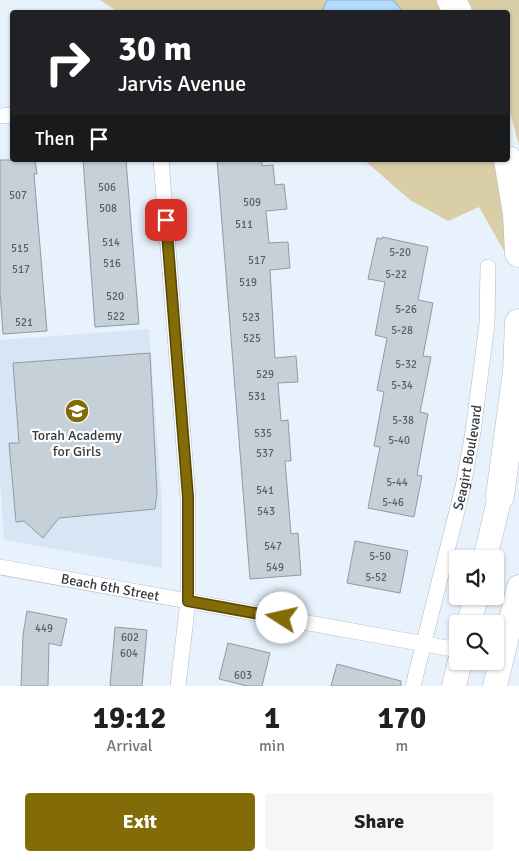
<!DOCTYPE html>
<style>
:root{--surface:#fff;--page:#f6f6f6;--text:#202124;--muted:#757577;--accent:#836c07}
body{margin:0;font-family:Signika,sans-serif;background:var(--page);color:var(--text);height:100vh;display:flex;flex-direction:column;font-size:19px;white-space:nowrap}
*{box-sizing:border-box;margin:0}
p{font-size:16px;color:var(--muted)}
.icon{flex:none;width:28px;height:28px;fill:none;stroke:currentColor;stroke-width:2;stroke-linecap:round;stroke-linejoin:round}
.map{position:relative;height:686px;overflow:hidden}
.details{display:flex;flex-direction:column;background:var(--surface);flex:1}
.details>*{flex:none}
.banner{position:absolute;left:10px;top:10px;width:500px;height:152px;border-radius:5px;box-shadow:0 1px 4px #0004;background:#202124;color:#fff;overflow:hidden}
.fabs{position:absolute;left:449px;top:550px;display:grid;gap:10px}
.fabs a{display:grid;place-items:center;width:55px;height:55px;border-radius:5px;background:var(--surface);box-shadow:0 1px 4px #0004;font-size:25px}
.pin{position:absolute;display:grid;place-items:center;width:42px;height:42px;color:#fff;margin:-21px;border-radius:10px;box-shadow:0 2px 8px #0006}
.me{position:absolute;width:55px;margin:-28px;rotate:280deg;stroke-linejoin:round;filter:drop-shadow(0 0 4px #0008)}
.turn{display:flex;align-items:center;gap:18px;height:105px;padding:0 25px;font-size:22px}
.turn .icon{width:65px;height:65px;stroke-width:2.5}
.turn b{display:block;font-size:35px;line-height:42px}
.then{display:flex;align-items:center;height:48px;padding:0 25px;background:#0003;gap:10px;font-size:19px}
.eta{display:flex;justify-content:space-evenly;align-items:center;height:85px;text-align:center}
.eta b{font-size:30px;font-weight:700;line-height:35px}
.cta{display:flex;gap:10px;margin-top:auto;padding:10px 25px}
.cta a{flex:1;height:58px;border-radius:5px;background:var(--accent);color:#fff;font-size:20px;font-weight:700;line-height:58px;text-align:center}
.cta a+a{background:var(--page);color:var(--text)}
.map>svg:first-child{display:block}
</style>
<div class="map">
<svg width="519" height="686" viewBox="0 0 519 686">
<rect width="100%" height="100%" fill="#e8f2fc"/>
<path fill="#d6e6f4" d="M 149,329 L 162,504 L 162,568 L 4,540 L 0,483 L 0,340 Z"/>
<path fill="#dacea7" d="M 100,0 L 327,0 L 322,12 L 118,12 Z
M 393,0 L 437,0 L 443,12 L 403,12 Z
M 463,0 L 519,0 L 519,145 L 508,105 L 508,12 L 470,12 Z
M 364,160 L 495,160 L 503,204 L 507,256 L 479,207 L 448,221 L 410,200 Z"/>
<path fill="#b2dbff" stroke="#8dabc5" d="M 327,0 L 393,0 L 403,12 L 322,12 Z"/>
<path fill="#c6d0d9" stroke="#919aa3" d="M 0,160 L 35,160 L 37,174 L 34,174 L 47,331 L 3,334 L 0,291 Z
M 83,160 L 126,160 L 139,324 L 95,327 Z
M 217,160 L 262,160 L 262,166 L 273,165 L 275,185 L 284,184 L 287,209 L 266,211 L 269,243 L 288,242 L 290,268 L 270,270 L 275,358 L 296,356 L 298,382 L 278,383 L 281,421 L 288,420 L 291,461 L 285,461 L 291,534 L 298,533 L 301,575 L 250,579 Z
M 382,237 L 428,247 L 418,300 L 433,303 L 423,356 L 431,357 L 420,412 L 428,414 L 417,475 L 422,476 L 414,517 L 368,508 L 380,447 L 374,446 L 384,392 L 377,390 L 387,338 L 375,335 L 385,282 L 368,279 L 377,238 L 382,239 Z
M 150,353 L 157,493 L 155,509 L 59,518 L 43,538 L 24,521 L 16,522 L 9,443 L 19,443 L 13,363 Z
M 355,541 L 408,551 L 400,593 L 347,583 Z
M 27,611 L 67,619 L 61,646 L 49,643 L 48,686 L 21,686 L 23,635 Z
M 115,627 L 147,630 L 142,686 L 110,686 Z
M 228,643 L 270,653 L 262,686 L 247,686 L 219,679 Z
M 337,664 L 401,681 L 401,686 L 331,686 Z"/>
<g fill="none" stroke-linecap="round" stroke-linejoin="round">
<g stroke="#b1bac3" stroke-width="16">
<g id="street">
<path d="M 0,116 L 12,115"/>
<path d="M 161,160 L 188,497 L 188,601 L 178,686"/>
<path id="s1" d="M 0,567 L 458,650"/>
<path id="s2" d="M 413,686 L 463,487 L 473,432 L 487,324 L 488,267"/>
</g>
</g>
<g stroke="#b1bac3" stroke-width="25">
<path id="primary" d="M 485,559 L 500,496
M 469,624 L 476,596
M 454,686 L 460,661
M 495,686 L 519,587"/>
</g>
<g stroke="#b1bac3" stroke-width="29">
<path id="highway" d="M 451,0 L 458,12
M 508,160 L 517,214 L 519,253
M 500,496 L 517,371 L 519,323"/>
</g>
<use href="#street" stroke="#fff" stroke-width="15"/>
<use href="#primary" stroke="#fff" stroke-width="24"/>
<use href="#highway" stroke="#fff" stroke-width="28"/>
</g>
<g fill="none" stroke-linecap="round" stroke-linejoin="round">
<g stroke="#554605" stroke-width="12">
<path id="route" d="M 166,220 L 188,497 L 188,601 L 282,618"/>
</g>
<use href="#route" stroke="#836c07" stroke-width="9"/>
</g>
<defs>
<g id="school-disc" transform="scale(1.25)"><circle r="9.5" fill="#836c07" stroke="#fefefe"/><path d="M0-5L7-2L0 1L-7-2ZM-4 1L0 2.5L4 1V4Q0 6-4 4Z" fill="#fff"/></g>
</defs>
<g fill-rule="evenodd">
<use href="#school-disc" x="77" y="411"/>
</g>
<g text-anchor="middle" stroke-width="4.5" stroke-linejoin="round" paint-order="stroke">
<g font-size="11" fill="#5a6065">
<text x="107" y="191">506</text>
<text x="18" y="199">507</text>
<text x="252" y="206">509</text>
<text x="108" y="212">508</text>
<text x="244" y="228">511</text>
<text x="111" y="246">514</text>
<text x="20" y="252">515</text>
<text x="400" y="256">5-20</text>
<text x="257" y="264">517</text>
<text x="112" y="267">516</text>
<text x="21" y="273">517</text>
<text x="396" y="278">5-22</text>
<text x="248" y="286">519</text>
<text x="115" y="300">520</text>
<text x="406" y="313">5-26</text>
<text x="116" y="320">522</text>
<text x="251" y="321">523</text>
<text x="24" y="326">521</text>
<text x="402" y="334">5-28</text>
<text x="252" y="342">525</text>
<text x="406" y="368">5-32</text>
<text x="265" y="378">529</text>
<text x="402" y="389">5-34</text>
<text x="257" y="400">531</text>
<text x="403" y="424">5-38</text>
<text x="263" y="437">535</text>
<text x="399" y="444">5-40</text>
<text x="265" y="457">537</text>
<text x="397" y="486">5-44</text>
<text x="265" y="494">541</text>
<text x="393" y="506">5-46</text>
<text x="266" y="515">543</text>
<text x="273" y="550">547</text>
<text x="380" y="560">5-50</text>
<text x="275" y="571">549</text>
<text x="376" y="581">5-52</text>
<text x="44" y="632">449</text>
<text x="130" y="641">602</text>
<text x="129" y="657">604</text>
<text x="243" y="679">603</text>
</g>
<g font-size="14" fill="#363a3e" stroke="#fefefe">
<text x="77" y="440">Torah Academy<tspan x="77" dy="16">for Girls</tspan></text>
</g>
<g font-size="14" fill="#363a3e" stroke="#fefefe">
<text dy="5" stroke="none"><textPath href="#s2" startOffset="235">Seagirt Boulevard</textPath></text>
<text dy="5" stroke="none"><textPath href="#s1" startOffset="112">Beach 6th Street</textPath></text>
</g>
</g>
</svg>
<div class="fabs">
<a><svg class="icon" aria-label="sound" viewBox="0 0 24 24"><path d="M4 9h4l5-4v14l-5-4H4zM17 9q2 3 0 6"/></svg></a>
<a><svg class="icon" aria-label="search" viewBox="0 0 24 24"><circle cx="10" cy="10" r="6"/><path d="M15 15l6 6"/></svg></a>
</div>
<div class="pin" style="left:166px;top:220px;background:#d93025"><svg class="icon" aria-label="arrive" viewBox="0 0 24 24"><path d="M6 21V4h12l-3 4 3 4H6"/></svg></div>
<svg class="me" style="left:282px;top:618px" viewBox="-20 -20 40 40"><circle r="19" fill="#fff"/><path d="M0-13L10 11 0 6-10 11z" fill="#836c07"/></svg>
<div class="banner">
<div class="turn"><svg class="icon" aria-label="right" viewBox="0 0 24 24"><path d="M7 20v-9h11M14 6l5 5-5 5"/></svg><div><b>30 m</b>Jarvis Avenue</div></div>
<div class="then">Then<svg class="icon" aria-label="arrive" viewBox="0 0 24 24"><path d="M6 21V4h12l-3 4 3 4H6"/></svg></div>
</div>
</div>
<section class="details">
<div class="eta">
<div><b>19:12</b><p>Arrival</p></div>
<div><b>1</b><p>min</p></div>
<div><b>170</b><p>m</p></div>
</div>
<div class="cta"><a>Exit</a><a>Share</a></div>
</section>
